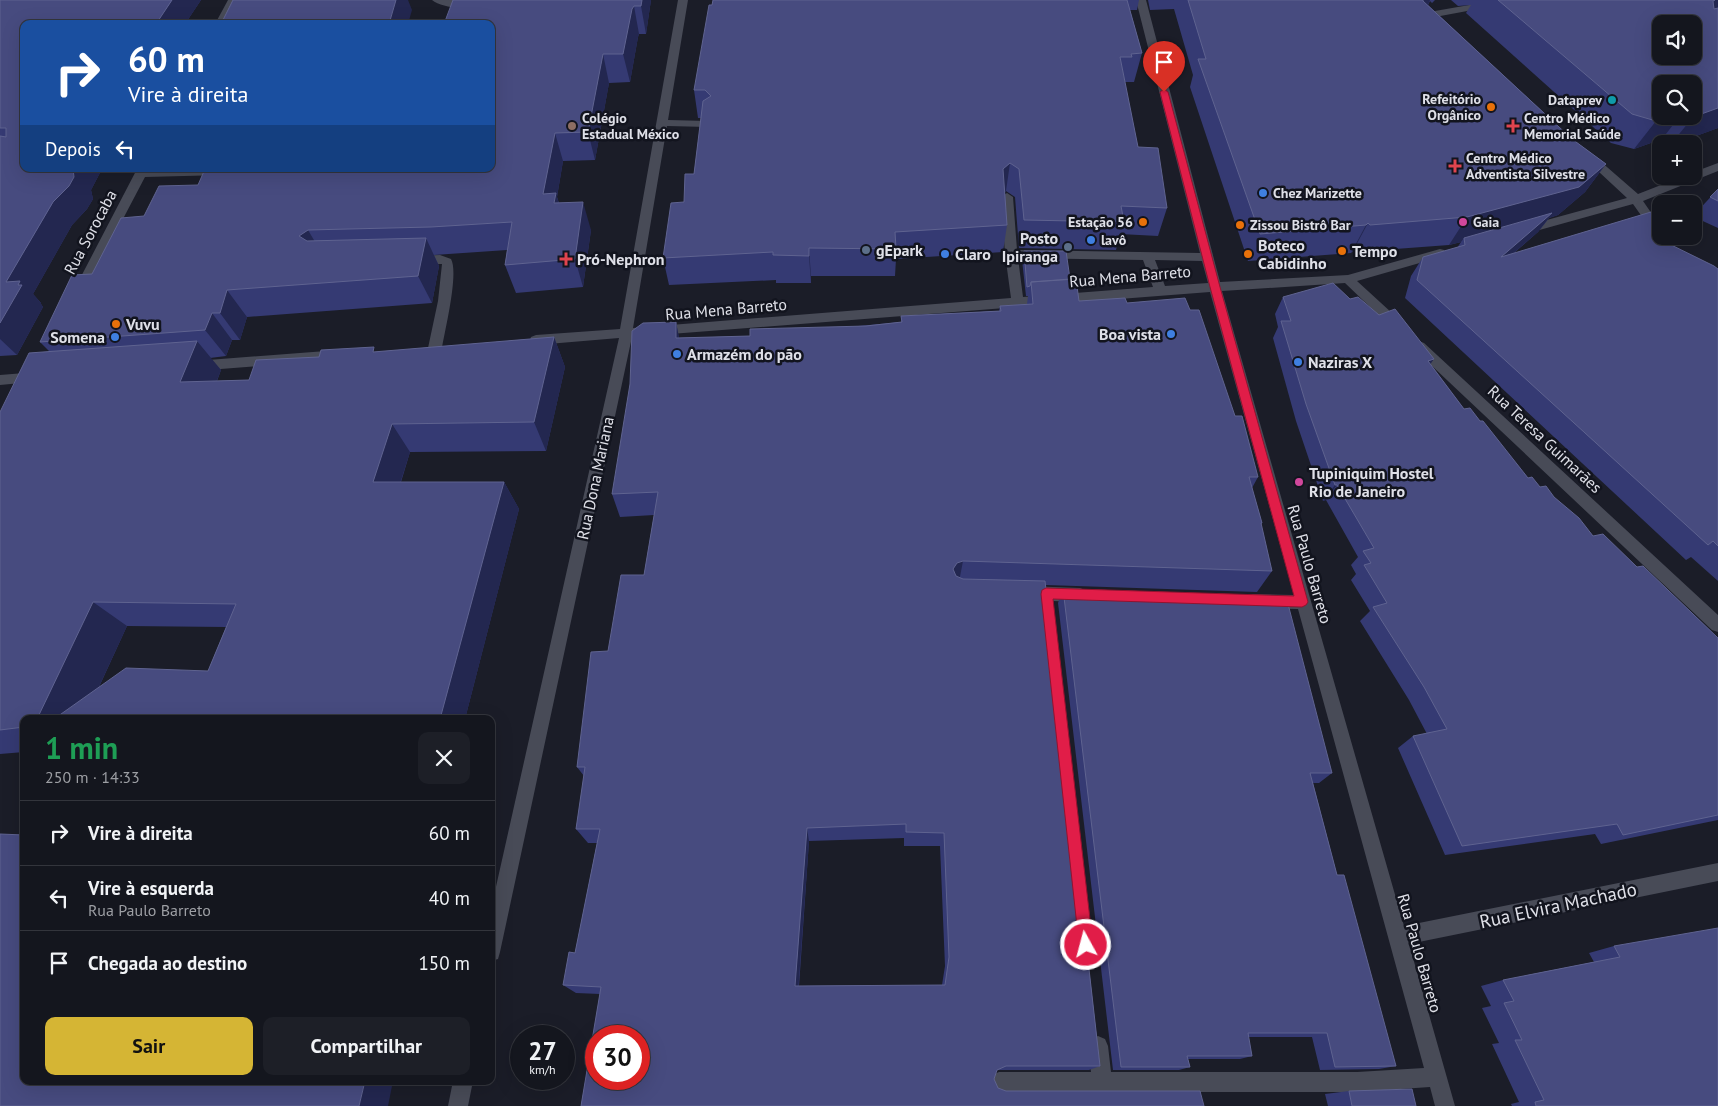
<!DOCTYPE html>
<html lang="pt">
<meta charset="utf-8">
<style>
:root{--surface:#14161e;--page:#1d1f27;--text:#f1f3f6;--muted:#9d9fa4;--line:#33353c;--accent:#d5b534}
body{margin:0;font-family:"PT Sans",sans-serif;background:var(--page);color:var(--text);height:100vh;display:flex;flex-direction:column;font-size:19px;white-space:nowrap}
*{box-sizing:border-box;margin:0}
p{font-size:16px;color:var(--muted)}
.icon{flex:none;width:28px;height:28px;fill:none;stroke:currentColor;stroke-width:2;stroke-linecap:round;stroke-linejoin:round}
.map{position:relative;flex:1;overflow:hidden}
.details{position:absolute;left:20px;top:715px;width:475px;height:370px;display:flex;flex-direction:column;background:var(--surface);border-radius:10px;box-shadow:0 5px 20px #0002,0 0 0 1px var(--line)}
.details>*{flex:none}
.top-card{position:absolute;left:20px;top:20px;width:475px;height:152px;border-radius:10px;box-shadow:0 5px 20px #0002,0 0 0 1px var(--line);background:#1a4fa0;color:#fff;overflow:hidden}
.buttons{position:absolute;left:1652px;top:15px;display:grid;gap:10px}
.buttons a{display:grid;place-items:center;width:50px;height:50px;border-radius:10px;background:var(--surface);box-shadow:0 5px 20px #0002,0 0 0 1px var(--line);font-size:25px}
.speed{position:absolute;left:510px;top:1025px;display:flex;gap:10px;font-size:25px;font-weight:700;text-align:center}
.speed>*{display:grid;place-content:center;width:65px;height:65px;border-radius:50%;background:var(--surface);box-shadow:0 5px 20px #0002,0 0 0 1px var(--line);line-height:1}
.speed small{font-size:12px;font-weight:400}
.speed .limit{border:8px solid #d22;background:#fff;color:#111}
.pin{position:absolute;display:grid;place-items:center;width:42px;height:42px;color:#fff;margin:-51px -21px;border-radius:50% 50% 50% 0;rotate:-45deg;box-shadow:0 0 5px #0007}
.pin .icon{rotate:45deg}
.me{position:absolute;width:55px;margin:-28px;rotate:353deg;stroke-linejoin:round;filter:drop-shadow(0 0 4px #0008)}
.turn{display:flex;align-items:center;gap:18px;height:105px;padding:0 25px;font-size:22px}
.turn .icon{width:65px;height:65px;stroke-width:2.5}
.turn b{display:block;font-size:35px;line-height:42px}
.then{display:flex;align-items:center;height:48px;padding:0 25px;background:#0003;gap:10px;font-size:19px}
.round{display:grid;place-items:center;flex:none;width:52px;height:52px;border-radius:10px;background:var(--page)}
.summary{display:flex;align-items:center;justify-content:space-between;height:85px;padding:0 25px}
h1{font-size:30px;font-weight:600;line-height:38px;color:#1e9e55}
.button{display:flex;gap:10px;margin-top:auto;padding:10px 25px}
.button a{flex:1;height:58px;border-radius:10px;background:var(--accent);color:#111;font-size:20px;font-weight:600;line-height:58px;text-align:center}
.button a+a{background:var(--page);color:var(--text)}
ul{padding:0;list-style:none}
li{display:flex;align-items:center;gap:15px;height:65px;padding:0 25px;border-top:1px solid var(--line)}
li div{flex:1}
li b{display:block;font-size:19px}
li em{font-style:normal}
.map>svg:first-child{display:block}
</style>
<div class="map">
<svg width="1718" height="1106" viewBox="0 0 1718 1106">
<rect width="100%" height="100%" fill="#1b1d28"/>
<g fill="none" stroke-linecap="round" stroke-linejoin="round">
<path fill="#484b57" fill-rule="evenodd" d="M 228,0 L 238,0 L 225,24 L 215,24 Z
M 432,0 L 473,0 L 478,3 C 468,11 442,8 432,0 Z
M 678,0 L 688,0 L 668,120 L 708,121 L 713,124 L 708,127 L 667,126 L 633,328 L 1011,298 L 1005,254 L 1001,197 L 1007,193 L 1013,197 L 1017,250 L 1200,253 L 1136,0 L 1146,0 L 1220,282 L 1348,275 L 1440,249 L 1444,250 L 1446,253 L 1444,256 L 1357,281 L 1404,324 L 1405,327 L 1404,330 L 1394,330 L 1345,283 L 1222,291 L 1404,926 L 1718,863 L 1718,881 L 1409,944 L 1455,1106 L 1435,1106 L 1430,1087 L 1357,1092 L 999,1092 L 992,1089 L 989,1082 L 992,1075 L 999,1072 L 1091,1072 L 1088,1046 L 1091,1039 L 1098,1036 L 1105,1039 L 1108,1046 L 1111,1072 L 1357,1072 L 1424,1068 L 1298,609 L 1253,608 L 1248,606 L 1245,601 L 1248,596 L 1253,594 L 1294,595 L 1210,292 L 632,337 L 500,952 L 498,959 L 491,961 L 491,909 L 619,338 L 536,345 L 531,343 L 530,340 L 531,337 L 536,335 L 620,329 ZM 1018,258 L 1143,260 L 1153,287 L 1023,297 ZM 1155,260 L 1202,261 L 1208,283 L 1165,286 Z
M 1475,4 L 1480,7 L 1478,9 L 1435,17 L 1430,14 L 1435,11 Z
M 1588,152 L 1592,154 L 1638,194 L 1684,176 L 1694,176 L 1694,172 L 1718,163 L 1718,171 L 1643,201 L 1661,227 L 1661,236 L 1666,236 L 1665,238 L 1657,238 L 1633,204 L 1525,234 L 1521,233 L 1519,230 L 1521,227 L 1627,198 L 1584,158 L 1582,156 Z
M 137,169 L 228,169 L 230,171 L 224,175 L 145,177 L 83,295 L 75,295 L 73,292 Z
M 440,255 L 451,259 C 459,273 445,330 442,348 L 440,351 L 430,351 L 428,348 L 438,301 L 442,264 L 416,264 L 410,260 L 416,256 Z
M 1419,341 L 1424,343 L 1718,615 L 1718,632 L 1712,630 L 1414,349 L 1413,346 L 1414,343 Z
M 339,350 L 344,352 L 346,355 L 344,358 L 339,360 L 195,371 L 190,369 L 188,366 L 190,363 L 195,361 Z
M 37,372 L 42,373 L 44,377 L 42,381 L 0,385 L 0,375 Z
M 1026,586 L 1080,588 L 1085,590 L 1088,595 L 1085,600 L 1080,602 L 1026,600 L 1021,598 L 1018,593 L 1021,588 Z
M 453,1081 L 473,1081 L 468,1106 L 448,1106 Z"/>
</g>
<path fill="#353a73" fill-rule="evenodd" d="M 0,0 L 201,0 L 185,24 L 24,24 L 24,169 L 102,169 L 91,190 L 93,199 L 87,209 L 72,225 L 33,294 L 41,303 L 41,304 L 43,307 L 17,355 L 0,356 Z
M 453,0 L 651,0 L 646,34 L 639,34 L 638,37 L 630,82 L 609,83 L 595,160 L 563,161 L 557,197 L 559,203 L 591,230 L 583,287 L 516,293 L 505,265 L 507,250 L 434,255 L 439,266 L 432,303 L 247,317 L 240,340 L 232,340 L 226,356 L 210,358 L 221,370 L 217,381 L 249,380 L 319,357 L 554,337 L 565,367 L 546,451 L 410,452 L 401,482 L 504,482 L 519,509 L 465,719 L 24,719 L 24,752 L 0,754 L 0,412 L 49,351 L 40,342 L 92,274 L 144,216 L 491,169 ZM 127,626 L 226,627 L 208,671 L 99,687 Z
M 713,0 L 1139,0 L 1137,10 L 1130,10 L 1142,53 L 1134,82 L 1125,82 L 1125,83 L 1138,147 L 1167,208 L 1158,236 L 1120,234 L 1116,250 L 1019,248 L 1015,197 L 1006,191 L 1005,192 L 1007,225 L 1003,252 L 896,259 L 895,276 L 811,276 L 811,283 L 776,283 L 776,280 L 669,285 L 663,258 L 684,202 L 694,174 L 701,118 L 698,118 L 694,90 Z
M 1148,0 L 1435,0 L 1432,3 L 1430,1 L 1428,5 L 1572,139 L 1606,164 L 1585,192 L 1558,215 L 1549,218 L 1538,232 L 1514,253 L 1653,236 L 1718,269 L 1718,581 L 1691,557 L 1686,560 L 1405,298 L 1411,276 L 1423,257 L 1457,248 L 1461,242 L 1449,245 L 1355,252 L 1353,251 L 1351,253 L 1248,261 L 1190,87 L 1193,75 L 1174,9 L 1150,10 Z
M 1451,0 L 1718,0 L 1718,128 L 1674,144 L 1668,144 L 1662,139 L 1634,149 L 1611,143 L 1466,13 L 1471,5 L 1458,6 ZM 1694,84 L 1694,116 L 1661,116 Z
M 1718,189 L 1718,228 L 1694,217 L 1694,215 Z
M 1024,251 L 1070,279 L 1079,301 L 1127,303 L 1235,416 L 1258,477 L 1252,488 L 1262,523 L 1261,525 L 1272,571 L 1257,592 L 1046,585 L 1100,1066 L 1089,1070 L 999,1070 L 581,1106 L 600,994 L 576,993 L 563,985 L 575,953 L 597,843 L 588,843 L 576,829 L 584,776 L 577,767 L 608,651 L 644,575 L 654,515 L 620,517 L 612,494 L 676,322 L 679,338 L 750,336 L 901,322 L 901,316 L 999,311 L 1000,306 L 1027,304 L 1028,296 L 1026,296 L 1022,260 ZM 904,838 L 904,846 L 940,846 L 945,966 L 942,985 L 799,986 L 809,841 Z
M 1283,297 L 1350,299 L 1430,364 L 1464,409 L 1480,421 L 1528,478 L 1554,497 L 1593,536 L 1637,567 L 1718,638 L 1718,820 L 1601,844 L 1595,834 L 1445,855 L 1398,748 L 1413,736 L 1427,734 L 1409,700 L 1360,621 L 1370,611 L 1351,580 L 1356,574 L 1351,565 L 1358,557 L 1326,500 L 1323,501 L 1296,421 L 1273,338 L 1278,327 L 1275,314 Z
M 1063,589 L 1273,604 L 1332,773 L 1319,783 L 1313,783 L 1337,875 L 1396,1066 L 1379,1069 L 1320,1070 L 1312,1037 L 1248,1037 L 1252,1056 L 1240,1059 L 1188,1059 L 1190,1067 L 1179,1070 L 1113,1070 L 1058,603 Z
M 1614,946 L 1718,1106 L 1512,1106 L 1511,1104 L 1519,1102 L 1492,1044 L 1499,1043 L 1482,1008 L 1491,1006 L 1481,986 L 1503,980 L 1594,962 L 1589,953 Z
M 1349,1091 L 1416,1106 L 1328,1106 L 1325,1094 Z"/>
<path fill="#232750" d="M 172,0 L 201,0 L 185,24 L 156,24 Z
M 396,0 L 408,0 L 412,10 L 408,24 L 389,24 Z
M 642,0 L 651,0 L 646,34 L 641,6 Z
M 1423,0 L 1430,0 L 1425,12 L 1409,29 Z
M 1715,0 L 1718,0 L 1718,12 L 1694,28 L 1713,1 Z
M 634,6 L 639,34 L 638,37 L 630,82 L 623,54 L 632,9 Z
M 603,54 L 609,83 L 595,160 L 588,132 Z
M 1718,108 L 1718,128 L 1674,144 L 1671,144 L 1693,117 Z
M 1669,116 L 1680,116 L 1662,139 L 1634,149 L 1656,121 Z
M 555,133 L 563,161 L 557,197 L 564,221 L 543,194 Z
M 1010,163 L 1006,191 L 999,197 L 1003,169 Z
M 1606,164 L 1585,192 L 1558,215 L 1549,218 L 1538,232 L 1487,276 L 1464,238 L 1461,242 L 1449,245 L 1467,217 Z
M 73,169 L 102,169 L 91,190 L 93,199 L 87,209 L 72,225 L 33,294 L 41,303 L 41,304 L 43,307 L 17,355 L 0,339 L 0,323 L 6,282 Z
M 583,202 L 591,230 L 583,287 L 575,259 Z
M 1368,223 L 1353,251 L 1351,253 L 1366,225 Z
M 308,230 L 324,257 L 299,236 Z
M 426,238 L 439,266 L 432,303 L 418,276 Z
M 809,248 L 811,276 L 811,283 L 809,256 Z
M 227,290 L 247,317 L 240,340 L 220,313 Z
M 212,313 L 232,340 L 226,356 L 205,330 Z
M 676,322 L 681,348 L 676,338 Z
M 554,337 L 565,367 L 546,451 L 534,422 Z
M 197,341 L 221,370 L 205,411 L 180,382 Z
M 1434,359 L 1422,376 L 1428,361 Z
M 392,424 L 410,452 L 392,509 L 373,482 Z
M 504,482 L 519,509 L 465,719 L 440,719 Z
M 1335,485 L 1337,485 L 1326,500 L 1323,501 Z
M 963,561 L 959,582 L 953,569 L 957,563 Z
M 93,602 L 127,626 L 84,719 L 37,719 Z
M 807,828 L 809,841 L 798,993 L 795,986 Z
M 365,1081 L 393,1081 L 388,1106 L 359,1106 Z"/>
<path fill="#474b7f" stroke="#5f6390" fill-rule="evenodd" d="M 0,0 L 172,0 L 156,24 L 24,24 L 24,169 L 73,169 L 74,177 L 69,186 L 53,202 L 6,282 L 20,281 L 18,285 L 22,285 L 0,323 L 0,136 L 6,137 L 6,128 L 0,128 Z
M 233,0 L 396,0 L 389,24 L 221,24 Z
M 453,0 L 642,0 L 641,6 L 634,6 L 632,9 L 623,54 L 603,54 L 588,132 L 555,133 L 543,194 L 556,193 L 554,203 L 583,202 L 575,259 L 505,265 L 512,222 L 431,227 L 308,230 L 299,236 L 307,241 L 426,238 L 418,276 L 227,290 L 220,313 L 212,313 L 205,330 L 40,342 L 72,275 L 92,274 L 121,218 L 144,216 L 159,186 L 198,185 L 205,169 L 491,169 L 491,24 L 444,24 Z
M 713,0 L 1127,0 L 1142,53 L 1131,54 L 1132,57 L 1120,57 L 1138,147 L 1158,148 L 1167,208 L 1121,206 L 1124,222 L 1024,220 L 1019,169 L 1010,163 L 1003,169 L 1007,225 L 895,232 L 896,249 L 809,248 L 809,256 L 773,255 L 773,252 L 663,258 L 671,203 L 684,202 L 685,174 L 694,174 L 703,101 L 711,96 L 705,90 L 694,90 L 709,5 L 712,5 Z
M 1188,0 L 1423,0 L 1423,1 L 1572,139 L 1606,164 L 1579,187 L 1467,217 L 1370,225 L 1368,223 L 1366,225 L 1260,234 L 1198,59 L 1206,59 Z
M 1498,0 L 1715,0 L 1713,1 L 1714,9 L 1718,8 L 1718,108 L 1693,117 L 1692,116 L 1694,116 L 1694,84 L 1661,84 L 1661,116 L 1669,116 L 1656,121 L 1632,114 ZM 1661,24 L 1694,24 L 1694,56 L 1661,56 Z
M 1718,189 L 1718,201 L 1710,197 Z
M 1661,209 L 1661,214 L 1653,236 L 1714,266 L 1718,269 L 1718,546 L 1713,541 L 1708,545 L 1417,280 L 1423,257 L 1465,245 L 1464,238 L 1552,213 L 1501,257 Z
M 1024,251 L 1066,251 L 1070,279 L 1031,282 L 1030,286 L 1027,287 Z
M 1076,279 L 1079,301 L 1125,298 L 1127,303 L 1185,298 L 1190,310 L 1199,310 L 1235,416 L 1242,416 L 1258,477 L 1249,477 L 1262,523 L 1261,523 L 1272,571 L 963,561 L 957,563 L 953,569 L 956,576 L 963,579 L 1045,581 L 1100,1066 L 1006,1066 L 997,1070 L 994,1079 L 998,1088 L 1006,1091 L 1200,1091 L 1204,1106 L 581,1106 L 601,987 L 563,985 L 569,952 L 575,953 L 600,829 L 576,829 L 585,767 L 577,767 L 591,652 L 608,651 L 621,575 L 644,575 L 658,492 L 612,494 L 630,384 L 632,331 L 643,323 L 676,322 L 676,338 L 750,336 L 750,329 L 866,326 L 902,322 L 901,316 L 1001,311 L 1000,306 L 1033,304 L 1031,282 ZM 906,824 L 906,832 L 944,833 L 949,957 L 945,985 L 795,986 L 807,828 ZM 596,1036 L 639,1036 L 639,1079 L 596,1079 Z
M 1333,283 L 1350,299 L 1358,297 L 1379,315 L 1395,309 L 1434,359 L 1428,361 L 1464,409 L 1470,408 L 1480,421 L 1483,421 L 1528,478 L 1532,477 L 1540,487 L 1546,486 L 1554,497 L 1579,518 L 1593,536 L 1603,534 L 1637,567 L 1643,566 L 1718,638 L 1718,815 L 1623,835 L 1617,824 L 1462,846 L 1413,736 L 1447,729 L 1424,687 L 1373,607 L 1387,603 L 1364,565 L 1371,563 L 1363,551 L 1374,548 L 1337,485 L 1335,485 L 1306,404 L 1281,321 L 1291,321 L 1283,297 Z
M 554,337 L 534,422 L 392,424 L 373,482 L 504,482 L 440,719 L 54,719 L 126,668 L 208,671 L 236,604 L 93,602 L 37,719 L 24,719 L 24,727 L 0,730 L 0,412 L 29,353 L 197,341 L 180,382 L 249,380 L 256,360 L 319,357 L 321,350 L 374,347 L 373,352 Z
M 1063,589 L 1271,596 L 1273,604 L 1288,604 L 1332,773 L 1310,773 L 1337,875 L 1344,875 L 1396,1066 L 1335,1067 L 1327,1033 L 1248,1033 L 1252,1056 L 1187,1056 L 1190,1067 L 1121,1067 Z
M 0,834 L 24,835 L 24,1081 L 365,1081 L 359,1106 L 0,1106 Z
M 1718,928 L 1718,1106 L 1536,1106 L 1535,1102 L 1544,1100 L 1515,1040 L 1522,1040 L 1504,1003 L 1514,1001 L 1503,980 L 1620,957 L 1614,946 Z
M 1412,1089 L 1416,1106 L 1352,1106 L 1349,1091 Z"/>
<path fill="#e11d48" stroke="#92132f" d="M 1164,89 L 1168,92 L 1220,287 L 1308,602 L 1306,605 L 1302,607 L 1053,599 L 1093,945 L 1091,950 L 1086,952 L 1081,950 L 1079,945 L 1041,594 L 1042,590 L 1046,588 L 1294,596 L 1210,287 L 1160,92 Z"/>
<circle fill="#0f9aa8" stroke="#12141e" stroke-width="2" cx="1612" cy="100" r="5"/>
<g fill="#e8710a" stroke="#12141e" stroke-width="2">
<circle cx="1491" cy="107" r="5"/>
<circle cx="1143" cy="222" r="5"/>
<circle cx="1240" cy="225" r="5"/>
<circle cx="1342" cy="251" r="5"/>
<circle cx="1248" cy="254" r="5"/>
<circle cx="116" cy="324" r="5"/>
</g>
<circle fill="#8d6e63" stroke="#12141e" stroke-width="2" cx="572" cy="126" r="5"/>
<g fill="#e0444e" stroke="#12141e" stroke-width="2">
<path d="M1510.5 118.5h5v5h5v5h-5v5h-5v-5h-5v-5h5z"/>
<path d="M1452.5 158.5h5v5h5v5h-5v5h-5v-5h-5v-5h5z"/>
<path d="M563.5 251.5h5v5h5v5h-5v5h-5v-5h-5v-5h5z"/>
</g>
<g fill="#3f7fe0" stroke="#12141e" stroke-width="2">
<circle cx="1263" cy="193" r="5"/>
<circle cx="1091" cy="240" r="5"/>
<circle cx="945" cy="254" r="5"/>
<circle cx="1171" cy="334" r="5"/>
<circle cx="115" cy="337" r="5"/>
<circle cx="677" cy="354" r="5"/>
<circle cx="1298" cy="362" r="5"/>
</g>
<g fill="#d1479c" stroke="#12141e" stroke-width="2">
<circle cx="1463" cy="222" r="5"/>
<circle cx="1299" cy="482" r="5"/>
</g>
<g fill="#5c6f8a" stroke="#12141e" stroke-width="2">
<circle cx="1068" cy="247" r="5"/>
<circle cx="866" cy="250" r="5"/>
</g>
<g text-anchor="middle" stroke-width="5" stroke-linejoin="round" paint-order="stroke">
<g font-size="14" font-weight="bold" fill="#dfe0e8" stroke="#12141e" text-anchor="start">
<text x="1481" y="104" text-anchor="end">Refeitório<tspan x="1481" dy="16">Orgânico</tspan></text>
<text x="1602" y="105" text-anchor="end">Dataprev</text>
<text x="582" y="123">Colégio<tspan x="582" dy="16">Estadual México</tspan></text>
<text x="1524" y="123">Centro Médico<tspan x="1524" dy="16">Memorial Saúde</tspan></text>
<text x="1466" y="163">Centro Médico<tspan x="1466" dy="16">Adventista Silvestre</tspan></text>
<text x="1273" y="198">Chez Marizette</text>
<text x="1133" y="227" text-anchor="end">Estação 56</text>
<text x="1473" y="227">Gaia</text>
<text x="1250" y="230">Zissou Bistrô Bar</text>
<text x="1101" y="245">lavô</text>
</g>
<g font-size="16" fill="#dfe0e8" stroke="#12141e">
<text transform="translate(90 232) rotate(-62)" y="6">Rua Sorocaba</text>
<text transform="translate(1130 276) rotate(-5)" y="6">Rua Mena Barreto</text>
<text transform="translate(726 309) rotate(-5)" y="6">Rua Mena Barreto</text>
<text transform="translate(1545 439) rotate(43)" y="6">Rua Teresa Guimarães</text>
<text transform="translate(595 478) rotate(-78)" y="6">Rua Dona Mariana</text>
<text transform="translate(1310 564) rotate(74)" y="6">Rua Paulo Barreto</text>
<text transform="translate(1420 953) rotate(74)" y="6">Rua Paulo Barreto</text>
</g>
<g font-size="16" font-weight="bold" fill="#dfe0e8" stroke="#12141e" text-anchor="start">
<text x="1058" y="244" text-anchor="end">Posto<tspan x="1058" dy="18">Ipiranga</tspan></text>
<text x="1258" y="251">Boteco<tspan x="1258" dy="18">Cabidinho</tspan></text>
<text x="876" y="256">gEpark</text>
<text x="1352" y="257">Tempo</text>
<text x="955" y="260">Claro</text>
<text x="577" y="265">Pró-Nephron</text>
<text x="126" y="330">Vuvu</text>
<text x="1161" y="340" text-anchor="end">Boa vista</text>
<text x="105" y="343" text-anchor="end">Somena</text>
<text x="687" y="360">Armazém do pão</text>
<text x="1308" y="368">Naziras X</text>
<text x="1309" y="479">Tupiniquim Hostel<tspan x="1309" dy="18">Rio de Janeiro</tspan></text>
</g>
<g font-size="19" fill="#dfe0e8" stroke="#12141e">
<text transform="translate(1558 905) rotate(-12)" y="7">Rua Elvira Machado</text>
</g>
</g>
</svg>
<div class="buttons">
<a><svg class="icon" aria-label="sound" viewBox="0 0 24 24"><path d="M4 9h4l5-4v14l-5-4H4zM17 9q2 3 0 6"/></svg></a>
<a><svg class="icon" aria-label="search" viewBox="0 0 24 24"><circle cx="10" cy="10" r="6"/><path d="M15 15l6 6"/></svg></a>
<a>+</a>
<a>−</a>
</div>
<div class="speed"><div>27<small>km/h</small></div><div class="limit">30</div></div>
<div class="pin" style="left:1164px;top:92px;background:#d93025"><svg class="icon" aria-label="arrive" viewBox="0 0 24 24"><path d="M6 21V4h12l-3 4 3 4H6"/></svg></div>
<svg class="me" style="left:1086px;top:945px" viewBox="-20 -20 40 40"><circle r="17" fill="#e11d48" stroke="#fff" stroke-width="3"/><path d="M0-11L8 9 0 5-8 9z" fill="#fff"/></svg>
<div class="top-card">
<div class="turn"><svg class="icon" aria-label="right" viewBox="0 0 24 24"><path d="M7 20v-9h11M14 6l5 5-5 5"/></svg><div><b>60 m</b>Vire à direita</div></div>
<div class="then">Depois<svg class="icon" aria-label="left" viewBox="0 0 24 24"><path d="M17 20v-9H6M10 6l-5 5 5 5"/></svg></div>
</div>
<section class="details">
<div class="summary"><div><h1>1 min</h1><p>250 m · 14:33</p></div><a class="round"><svg class="icon" aria-label="close" viewBox="0 0 24 24"><path d="M6 6l12 12M18 6L6 18"/></svg></a></div>
<ul>
<li><svg class="icon" aria-label="right" viewBox="0 0 24 24"><path d="M7 20v-9h11M14 6l5 5-5 5"/></svg><div><b>Vire à direita</b></div><em>60 m</em></li>
<li><svg class="icon" aria-label="left" viewBox="0 0 24 24"><path d="M17 20v-9H6M10 6l-5 5 5 5"/></svg><div><b>Vire à esquerda</b><p>Rua Paulo Barreto</p></div><em>40 m</em></li>
<li><svg class="icon" aria-label="arrive" viewBox="0 0 24 24"><path d="M6 21V4h12l-3 4 3 4H6"/></svg><div><b>Chegada ao destino</b></div><em>150 m</em></li>
</ul>
<div class="button"><a>Sair</a><a>Compartilhar</a></div>
</section>
</div>
